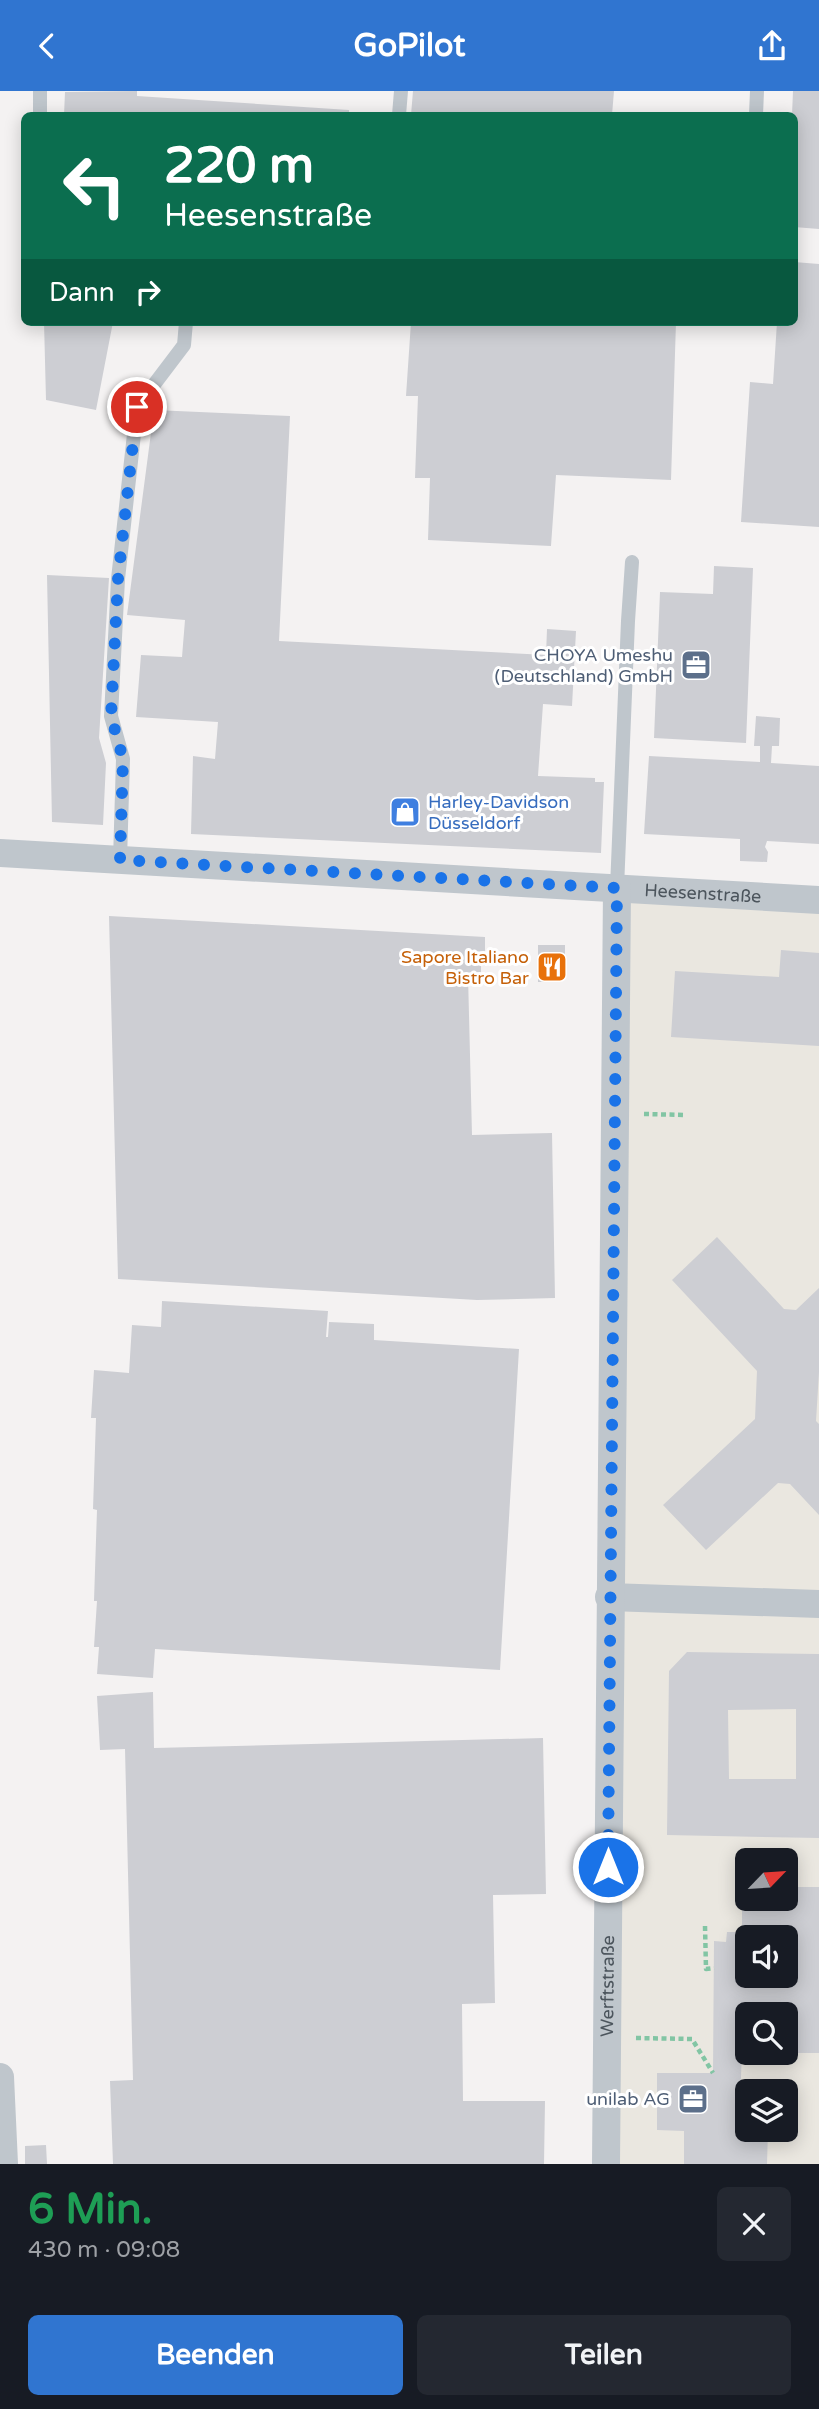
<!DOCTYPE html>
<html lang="de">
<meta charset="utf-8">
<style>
:root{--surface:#171b24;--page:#242831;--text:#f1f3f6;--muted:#9ea1a6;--accent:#3075d0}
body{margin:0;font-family:"Varela Round",sans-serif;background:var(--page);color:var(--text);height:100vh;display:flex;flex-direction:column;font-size:26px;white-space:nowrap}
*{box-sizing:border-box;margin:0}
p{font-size:23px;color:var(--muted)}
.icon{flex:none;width:38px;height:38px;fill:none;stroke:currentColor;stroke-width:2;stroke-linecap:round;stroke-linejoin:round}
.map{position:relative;height:2073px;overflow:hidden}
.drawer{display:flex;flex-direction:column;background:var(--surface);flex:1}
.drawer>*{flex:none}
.top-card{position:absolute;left:21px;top:21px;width:777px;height:214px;border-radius:10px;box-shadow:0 4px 18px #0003;background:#0b6e4f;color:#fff;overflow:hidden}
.needle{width:46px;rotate:65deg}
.buttons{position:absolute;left:735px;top:1757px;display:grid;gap:14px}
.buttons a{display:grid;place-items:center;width:63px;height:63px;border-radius:10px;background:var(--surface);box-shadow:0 4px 18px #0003;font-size:35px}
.pin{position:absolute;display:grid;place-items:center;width:60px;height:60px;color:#fff;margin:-30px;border:4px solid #fff;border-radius:50%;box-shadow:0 2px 7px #0007}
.me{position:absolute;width:77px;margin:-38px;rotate:0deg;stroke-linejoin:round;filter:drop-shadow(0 0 5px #0008)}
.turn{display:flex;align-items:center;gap:24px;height:147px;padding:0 28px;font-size:32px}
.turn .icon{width:91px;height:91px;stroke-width:2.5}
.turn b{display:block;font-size:49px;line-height:60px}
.then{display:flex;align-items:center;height:66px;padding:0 28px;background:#0003;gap:14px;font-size:26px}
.round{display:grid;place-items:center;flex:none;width:74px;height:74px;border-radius:10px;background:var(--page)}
.headline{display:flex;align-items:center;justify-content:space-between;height:119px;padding:0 28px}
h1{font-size:42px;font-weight:700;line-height:52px;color:#1e9e55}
.primary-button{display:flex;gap:14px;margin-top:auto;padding:14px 28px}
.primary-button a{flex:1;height:80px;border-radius:10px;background:var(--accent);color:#fff;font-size:28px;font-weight:700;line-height:80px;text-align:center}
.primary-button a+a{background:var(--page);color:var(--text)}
header{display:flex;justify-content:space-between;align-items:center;height:91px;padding:0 28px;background:var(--accent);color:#fff;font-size:32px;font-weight:700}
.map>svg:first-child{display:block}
</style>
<header><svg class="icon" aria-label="back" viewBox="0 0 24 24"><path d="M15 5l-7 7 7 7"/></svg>GoPilot<svg class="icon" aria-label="share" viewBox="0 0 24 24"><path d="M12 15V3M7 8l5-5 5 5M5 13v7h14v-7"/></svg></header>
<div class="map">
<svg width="819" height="2073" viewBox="0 0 819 2073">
<rect width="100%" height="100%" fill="#f4f2f2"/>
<path fill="#eae7e0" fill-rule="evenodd" d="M 613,799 L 819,807 L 819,2073 L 602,2073 ZM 747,1769 L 786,1769 L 786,1808 L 747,1808 ZM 747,1846 L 786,1846 L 786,1885 L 747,1885 ZM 747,1923 L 786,1923 L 786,1962 L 747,1962 ZM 747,2000 L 786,2000 L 786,2039 L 747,2039 Z"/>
<path fill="#cdced3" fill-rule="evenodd" d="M 137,0 L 137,5 L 349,19 L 349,24 L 64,24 L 65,1 Z
M 413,0 L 614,0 L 612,24 L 411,24 Z
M 793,0 L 819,0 L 819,138 L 794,136 L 794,24 L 792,24 Z
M 794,171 L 819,173 L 819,436 L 741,431 L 750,291 L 773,293 L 777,231 L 794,231 Z
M 44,231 L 113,231 L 96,319 L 46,309 Z
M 411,231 L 676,231 L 671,389 L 556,384 L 551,455 L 428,449 L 430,387 L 415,387 L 418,305 L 406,305 Z
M 154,319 L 290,325 L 279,550 L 546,564 L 547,538 L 576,540 L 572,615 L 543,613 L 538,685 L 595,687 L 595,691 L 604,691 L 601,762 L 191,743 L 193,665 L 215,668 L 218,631 L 136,626 L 141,564 L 182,566 L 185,529 L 127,524 Z
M 714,475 L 753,477 L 746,652 L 654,647 L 660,501 L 713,503 Z
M 47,484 L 109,487 L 99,647 L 106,672 L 103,734 L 52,731 Z
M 756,625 L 780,627 L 779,655 L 772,655 L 771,672 L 819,675 L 819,753 L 767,750 L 765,756 L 768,761 L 767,771 L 740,770 L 740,748 L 644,743 L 649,665 L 760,671 L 760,655 L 754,655 Z
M 109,825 L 485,846 L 485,875 L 481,875 L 481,888 L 470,889 L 468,884 L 472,1044 L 552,1042 L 555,1207 L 477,1209 L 118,1188 Z
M 538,854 L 565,854 L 565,881 L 560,881 L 560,891 L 538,891 Z
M 781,859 L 819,862 L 819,955 L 671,946 L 675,880 L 779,886 Z
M 717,1146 L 784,1218 L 796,1219 L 819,1197 L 819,1281 L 816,1330 L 819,1333 L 819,1424 L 790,1393 L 778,1392 L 706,1459 L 663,1414 L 755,1328 L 757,1280 L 672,1189 Z
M 162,1210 L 328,1220 L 326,1246 L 328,1246 L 329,1231 L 374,1233 L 374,1249 L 519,1258 L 500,1579 L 155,1558 L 153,1587 L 97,1583 L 99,1556 L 94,1556 L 97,1510 L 94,1510 L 97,1419 L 93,1418 L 96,1327 L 91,1327 L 94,1279 L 129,1282 L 132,1234 L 161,1236 Z
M 687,1561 L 819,1563 L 819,1747 L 667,1744 L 669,1580 ZM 796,1618 L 796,1688 L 729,1688 L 728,1619 Z
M 153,1601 L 154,1657 L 543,1647 L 546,1803 L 493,1804 L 495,1912 L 462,1913 L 463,2010 L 545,2010 L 544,2073 L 113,2073 L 110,1990 L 133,1989 L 125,1658 L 100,1659 L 97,1605 Z
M 742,1795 L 747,1795 L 747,1808 L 786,1808 L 786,1796 L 819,1796 L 819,1962 L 786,1962 L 786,1923 L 747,1923 L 747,1961 L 742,1961 L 740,2010 L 747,2010 L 747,2039 L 768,2039 L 767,2073 L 684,2073 L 684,2040 L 657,2039 L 657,1982 L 713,1982 L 714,1850 L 726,1851 L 727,1841 L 742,1841 ZM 747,1846 L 786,1846 L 786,1885 L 747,1885 Z
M 46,2054 L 47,2073 L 25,2073 L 25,2055 Z"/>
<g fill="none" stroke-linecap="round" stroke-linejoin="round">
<path stroke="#82c5a4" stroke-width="4.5" stroke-dasharray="5 3.5" stroke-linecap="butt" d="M 644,1023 L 685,1024
M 705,1835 L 706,1878 L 714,1877
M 636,1947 L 692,1948 L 713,1982"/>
<path stroke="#bfc6cc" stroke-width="14" d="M 40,0 L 40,24
M 399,24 L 401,0
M 756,24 L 757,0
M 120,769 L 123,668 L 111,625 L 118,488 L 137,316 L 184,254 L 186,231
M 617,797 L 628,530 L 632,471"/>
<g stroke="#bfc6cc" stroke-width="28">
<path id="s1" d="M 0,762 L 819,809"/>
<path d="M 609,1506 L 819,1513"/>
<path d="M 0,1986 L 4,2073"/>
<path id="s2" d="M 606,2073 L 617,797"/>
</g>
</g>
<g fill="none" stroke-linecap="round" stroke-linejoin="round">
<path stroke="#1a73e8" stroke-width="12" stroke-dasharray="0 21.6" d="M 137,316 L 118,488 L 111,625 L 123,668 L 120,769 L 617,797 L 608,1776"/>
</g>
<defs>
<g id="office-square" transform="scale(1.575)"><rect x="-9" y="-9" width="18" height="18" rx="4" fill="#5c6f8a" stroke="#fff"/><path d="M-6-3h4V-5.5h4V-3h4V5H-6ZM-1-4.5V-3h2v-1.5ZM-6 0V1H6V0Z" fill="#fff"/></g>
<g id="shop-square" transform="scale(1.575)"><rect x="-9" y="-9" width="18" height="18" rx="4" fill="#3f7fe0" stroke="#fff"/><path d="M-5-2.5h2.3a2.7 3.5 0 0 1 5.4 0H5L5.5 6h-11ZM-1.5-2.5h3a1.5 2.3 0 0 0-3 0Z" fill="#fff"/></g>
<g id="restaurant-square" transform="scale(1.575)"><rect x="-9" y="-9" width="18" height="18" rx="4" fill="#e8710a" stroke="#fff"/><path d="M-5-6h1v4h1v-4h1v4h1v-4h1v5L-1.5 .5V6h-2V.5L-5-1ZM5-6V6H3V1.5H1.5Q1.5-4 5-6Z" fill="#fff"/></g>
</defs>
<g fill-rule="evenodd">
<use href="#office-square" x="696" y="574"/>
<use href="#shop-square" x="405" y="721"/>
<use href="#restaurant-square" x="552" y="876"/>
<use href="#office-square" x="693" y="2008"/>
</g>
<g text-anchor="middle" stroke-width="6" stroke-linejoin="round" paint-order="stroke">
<g font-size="18" fill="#4e5e75" stroke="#fff" text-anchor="end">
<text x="673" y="570">CHOYA Umeshu<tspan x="673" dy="21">(Deutschland) GmbH</tspan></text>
<text x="670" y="2014">unilab AG</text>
</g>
<g font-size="18" fill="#366cbe" stroke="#fff" text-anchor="start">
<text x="428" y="717">Harley-Davidson<tspan x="428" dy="21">Düsseldorf</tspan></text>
</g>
<g font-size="18" fill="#4c555d" stroke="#fff">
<text dy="6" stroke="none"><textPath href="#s1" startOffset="704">Heesenstraße</textPath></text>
<text dy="6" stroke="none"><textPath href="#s2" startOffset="178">Werftstraße</textPath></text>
</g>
<g font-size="18" fill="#c56008" stroke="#fff" text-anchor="end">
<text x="529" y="872">Sapore Italiano<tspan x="529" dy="21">Bistro Bar</tspan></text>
</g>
</g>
</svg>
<div class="buttons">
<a><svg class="needle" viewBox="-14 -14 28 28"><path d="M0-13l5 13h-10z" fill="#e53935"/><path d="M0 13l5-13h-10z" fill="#9ea1a6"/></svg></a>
<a><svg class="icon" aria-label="sound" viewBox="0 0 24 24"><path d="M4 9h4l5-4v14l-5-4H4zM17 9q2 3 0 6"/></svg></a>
<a><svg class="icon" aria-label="search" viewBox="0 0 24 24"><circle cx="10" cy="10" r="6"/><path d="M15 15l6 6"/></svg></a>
<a><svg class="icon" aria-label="layers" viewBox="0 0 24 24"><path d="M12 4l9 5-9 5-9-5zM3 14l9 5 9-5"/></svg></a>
</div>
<div class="pin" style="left:137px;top:316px;background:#d93025"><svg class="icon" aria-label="arrive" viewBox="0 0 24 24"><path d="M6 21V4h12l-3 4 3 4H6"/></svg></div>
<svg class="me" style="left:608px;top:1776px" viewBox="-20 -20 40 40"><circle r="17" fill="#1a73e8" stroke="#fff" stroke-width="3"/><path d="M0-11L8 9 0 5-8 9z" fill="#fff"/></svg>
<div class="top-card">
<div class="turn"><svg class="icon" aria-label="left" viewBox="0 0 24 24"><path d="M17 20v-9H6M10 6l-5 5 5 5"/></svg><div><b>220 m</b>Heesenstraße</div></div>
<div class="then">Dann<svg class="icon" aria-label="right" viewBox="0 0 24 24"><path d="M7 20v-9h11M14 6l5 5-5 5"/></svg></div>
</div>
</div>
<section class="drawer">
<div class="headline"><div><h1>6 Min.</h1><p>430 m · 09:08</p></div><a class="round"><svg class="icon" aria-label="close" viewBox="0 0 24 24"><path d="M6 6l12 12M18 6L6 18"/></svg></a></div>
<div class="primary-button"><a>Beenden</a><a>Teilen</a></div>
</section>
